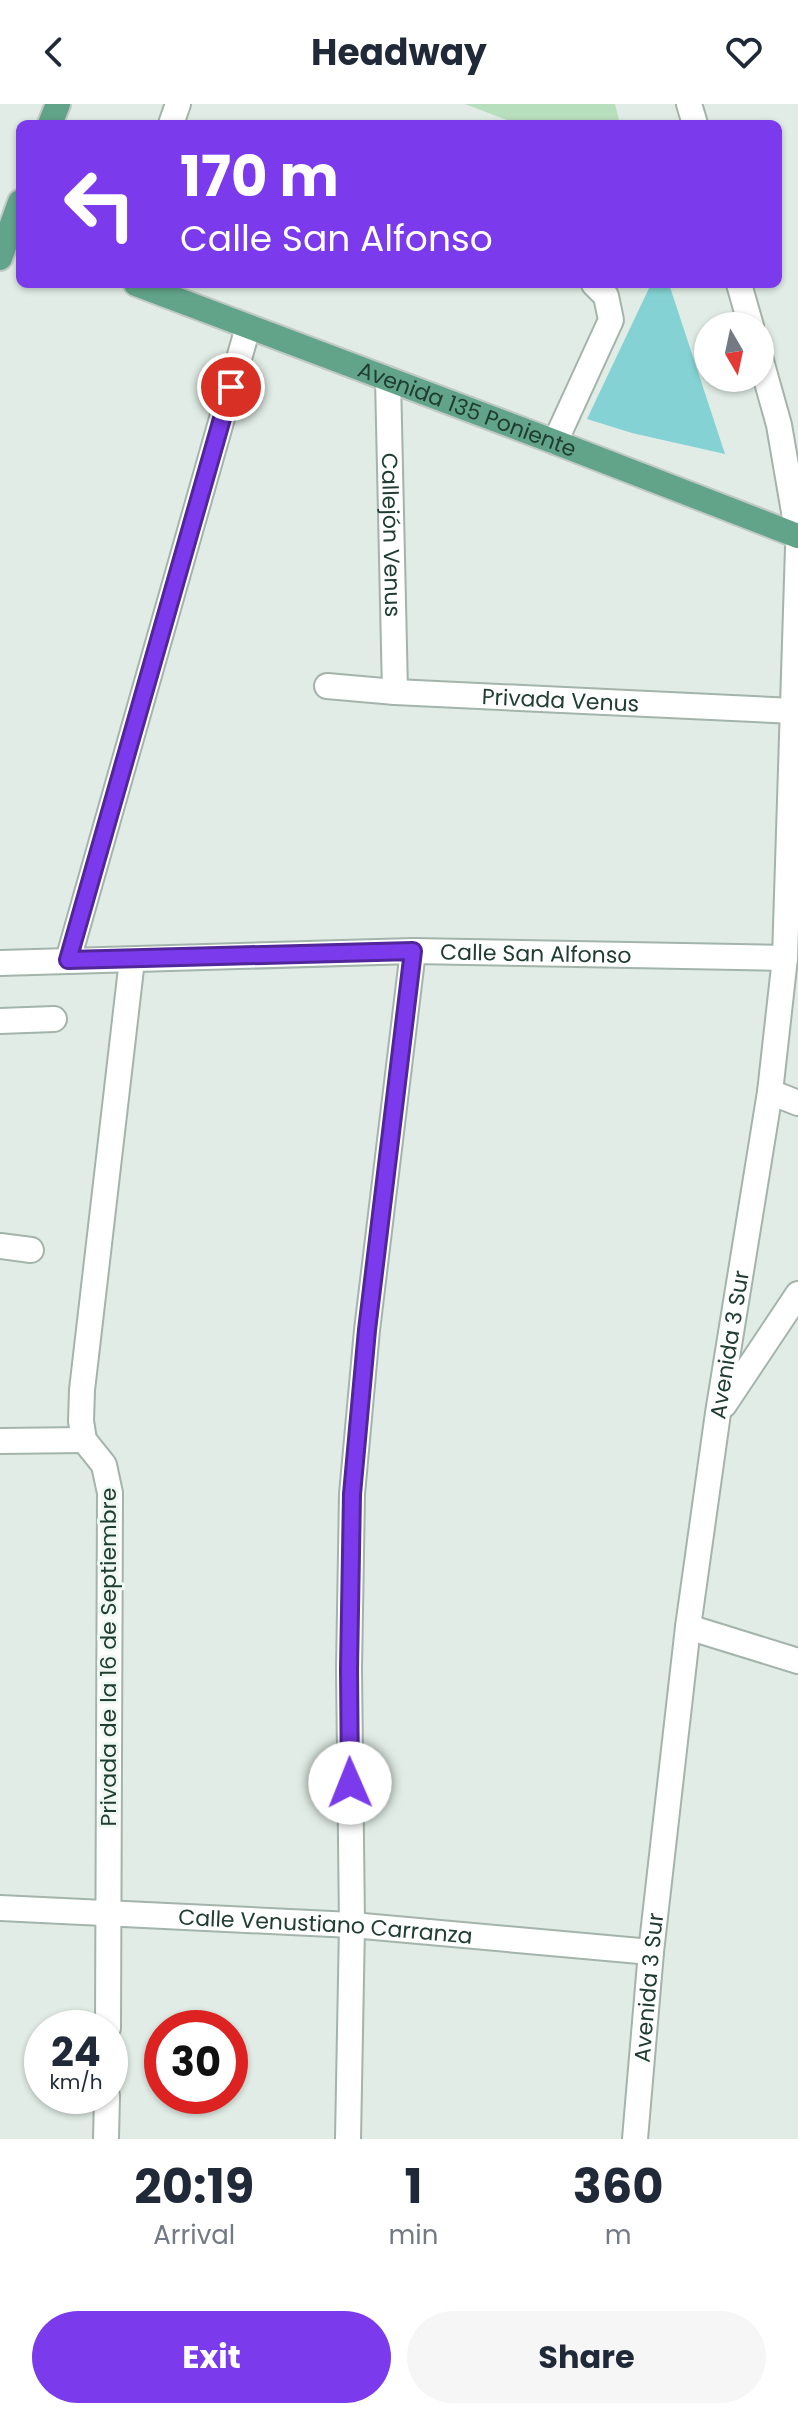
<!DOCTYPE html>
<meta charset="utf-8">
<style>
:root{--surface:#fff;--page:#f6f6f7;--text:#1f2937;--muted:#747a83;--accent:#7c3aed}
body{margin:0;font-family:Poppins,sans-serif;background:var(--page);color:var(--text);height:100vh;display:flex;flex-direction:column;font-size:30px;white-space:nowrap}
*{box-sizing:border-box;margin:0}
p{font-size:26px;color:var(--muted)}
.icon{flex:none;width:44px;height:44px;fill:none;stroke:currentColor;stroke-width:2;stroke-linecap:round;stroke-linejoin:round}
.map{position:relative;height:2035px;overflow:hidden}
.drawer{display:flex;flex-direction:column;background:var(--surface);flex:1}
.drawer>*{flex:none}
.banner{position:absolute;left:16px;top:16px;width:766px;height:168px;border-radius:12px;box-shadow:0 2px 6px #0004;background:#7c3aed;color:#fff;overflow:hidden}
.needle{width:52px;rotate:171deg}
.tools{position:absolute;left:694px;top:208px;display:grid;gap:16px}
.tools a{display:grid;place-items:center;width:80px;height:80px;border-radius:50%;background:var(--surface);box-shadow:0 2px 6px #0004;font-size:40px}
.speed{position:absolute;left:24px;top:1906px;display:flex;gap:16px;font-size:40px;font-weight:700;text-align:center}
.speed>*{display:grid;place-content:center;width:104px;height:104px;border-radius:50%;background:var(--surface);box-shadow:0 2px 6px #0004;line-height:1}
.speed small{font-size:20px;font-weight:400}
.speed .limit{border:12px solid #d22;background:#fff;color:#111}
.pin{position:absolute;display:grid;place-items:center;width:68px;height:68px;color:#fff;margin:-34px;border:4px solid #fff;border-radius:50%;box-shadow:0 2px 8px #0007}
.me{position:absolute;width:88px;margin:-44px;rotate:359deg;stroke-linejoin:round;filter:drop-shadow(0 0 6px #0008)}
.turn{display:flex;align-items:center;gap:28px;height:168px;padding:0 32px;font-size:36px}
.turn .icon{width:104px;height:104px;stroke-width:2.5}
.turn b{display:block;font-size:56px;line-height:68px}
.eta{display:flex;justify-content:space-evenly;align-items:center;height:136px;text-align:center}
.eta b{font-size:48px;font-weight:700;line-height:56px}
.button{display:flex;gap:16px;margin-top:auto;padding:16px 32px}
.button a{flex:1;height:92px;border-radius:48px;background:var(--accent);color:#fff;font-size:32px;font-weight:700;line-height:92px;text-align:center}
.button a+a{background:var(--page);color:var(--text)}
header{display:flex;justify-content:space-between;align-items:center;height:104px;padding:0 32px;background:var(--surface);font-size:36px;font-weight:700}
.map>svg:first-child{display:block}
</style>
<header><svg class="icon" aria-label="back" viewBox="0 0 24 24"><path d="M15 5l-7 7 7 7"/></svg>Headway<svg class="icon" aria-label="heart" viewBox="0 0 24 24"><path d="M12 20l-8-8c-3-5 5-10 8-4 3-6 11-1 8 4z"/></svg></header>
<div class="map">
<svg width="798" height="2035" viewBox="0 0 798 2035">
<rect width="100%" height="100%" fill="#e0ece5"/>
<path fill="#b7debd" d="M 465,0 L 615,0 L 620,20 L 517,20 Z"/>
<path fill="#84d2d4" d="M 651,180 L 669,180 L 725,350 L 632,329 L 587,315 Z"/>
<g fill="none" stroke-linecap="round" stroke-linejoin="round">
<g stroke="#a3b4ab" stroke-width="28">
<g id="minor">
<path d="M 689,0 L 695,20"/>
<path d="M 171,20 L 178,0"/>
<path d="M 739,180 L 751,222"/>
<path d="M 760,253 L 779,321 L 798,431"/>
<path id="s1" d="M 388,275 L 395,588"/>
<path d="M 555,338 L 611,216 L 606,192 L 594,180"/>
<path id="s2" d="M 327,582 L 395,588 L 794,607"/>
<path d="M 68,856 L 248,223"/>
<path id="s3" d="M 0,859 L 413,847 L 785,854"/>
<path d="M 0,917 L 54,915"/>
<path d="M 770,988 L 798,999"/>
<path d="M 0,1142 L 31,1146"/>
<path d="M 724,1301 L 798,1190"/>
<path d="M 0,1337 L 84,1336"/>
<path d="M 688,1523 L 798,1557"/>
<path id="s4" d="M 0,1804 L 352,1821 L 651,1848"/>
<path d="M 108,1924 L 110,1389 L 104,1361 L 84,1336 L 81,1317 L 82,1286 L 132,856"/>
<path d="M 106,2035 L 107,1992"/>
<path d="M 348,2035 L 352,1821 L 349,1565 L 352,1390 L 367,1226 L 413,847"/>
<path id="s5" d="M 635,2035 L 651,1848 L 688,1523 L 718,1309 L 770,988 L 785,854 L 798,444"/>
</g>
</g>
<g stroke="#c1c9c5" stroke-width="28">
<g id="major">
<path d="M 50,20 L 58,0"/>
<path d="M 0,154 L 20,98"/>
<path id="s6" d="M 136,180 L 555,338 L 798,432"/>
</g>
</g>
<use href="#minor" stroke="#fff" stroke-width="24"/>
<use href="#major" stroke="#62a48a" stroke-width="24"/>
</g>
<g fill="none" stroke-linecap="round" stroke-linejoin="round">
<g stroke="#51269a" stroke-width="20">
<path id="route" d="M 231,283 L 68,856 L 413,847 L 367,1226 L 352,1390 L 349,1565 L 350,1679"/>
</g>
<use href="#route" stroke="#7c3aed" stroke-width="14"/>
</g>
<g text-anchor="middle" stroke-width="6" stroke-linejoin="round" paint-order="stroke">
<g font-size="22" fill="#203d31" stroke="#f0f8f3">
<text dy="8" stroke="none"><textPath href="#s6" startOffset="354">Avenida 135 Poniente</textPath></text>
<text dy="8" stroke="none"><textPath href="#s1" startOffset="156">Callejón Venus</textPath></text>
<text dy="8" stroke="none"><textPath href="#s2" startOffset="234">Privada Venus</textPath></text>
<text dy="8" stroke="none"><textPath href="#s3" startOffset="536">Calle San Alfonso</textPath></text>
<text dy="8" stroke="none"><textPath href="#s5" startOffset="800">Avenida 3 Sur</textPath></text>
<text transform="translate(108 1553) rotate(-90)" y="8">Privada de la 16 de Septiembre</text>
<text dy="8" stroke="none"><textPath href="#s4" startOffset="326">Calle Venustiano Carranza</textPath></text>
<text dy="8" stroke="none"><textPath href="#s5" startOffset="152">Avenida 3 Sur</textPath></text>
</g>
</g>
</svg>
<div class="tools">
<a><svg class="needle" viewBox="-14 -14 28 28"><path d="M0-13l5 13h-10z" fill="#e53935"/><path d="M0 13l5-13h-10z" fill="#747a83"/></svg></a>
</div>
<div class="speed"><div>24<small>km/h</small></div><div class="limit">30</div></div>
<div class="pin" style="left:231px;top:283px;background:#d93025"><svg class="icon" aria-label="arrive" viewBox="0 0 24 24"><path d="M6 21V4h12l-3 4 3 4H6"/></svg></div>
<svg class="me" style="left:350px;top:1679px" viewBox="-20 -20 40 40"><circle r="19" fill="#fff"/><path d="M0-13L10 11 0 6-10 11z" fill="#7c3aed"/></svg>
<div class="banner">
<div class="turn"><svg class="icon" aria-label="left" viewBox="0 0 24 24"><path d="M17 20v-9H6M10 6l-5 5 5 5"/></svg><div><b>170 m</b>Calle San Alfonso</div></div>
</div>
</div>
<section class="drawer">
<div class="eta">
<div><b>20:19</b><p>Arrival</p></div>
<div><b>1</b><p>min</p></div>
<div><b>360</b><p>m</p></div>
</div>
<div class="button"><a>Exit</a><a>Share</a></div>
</section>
